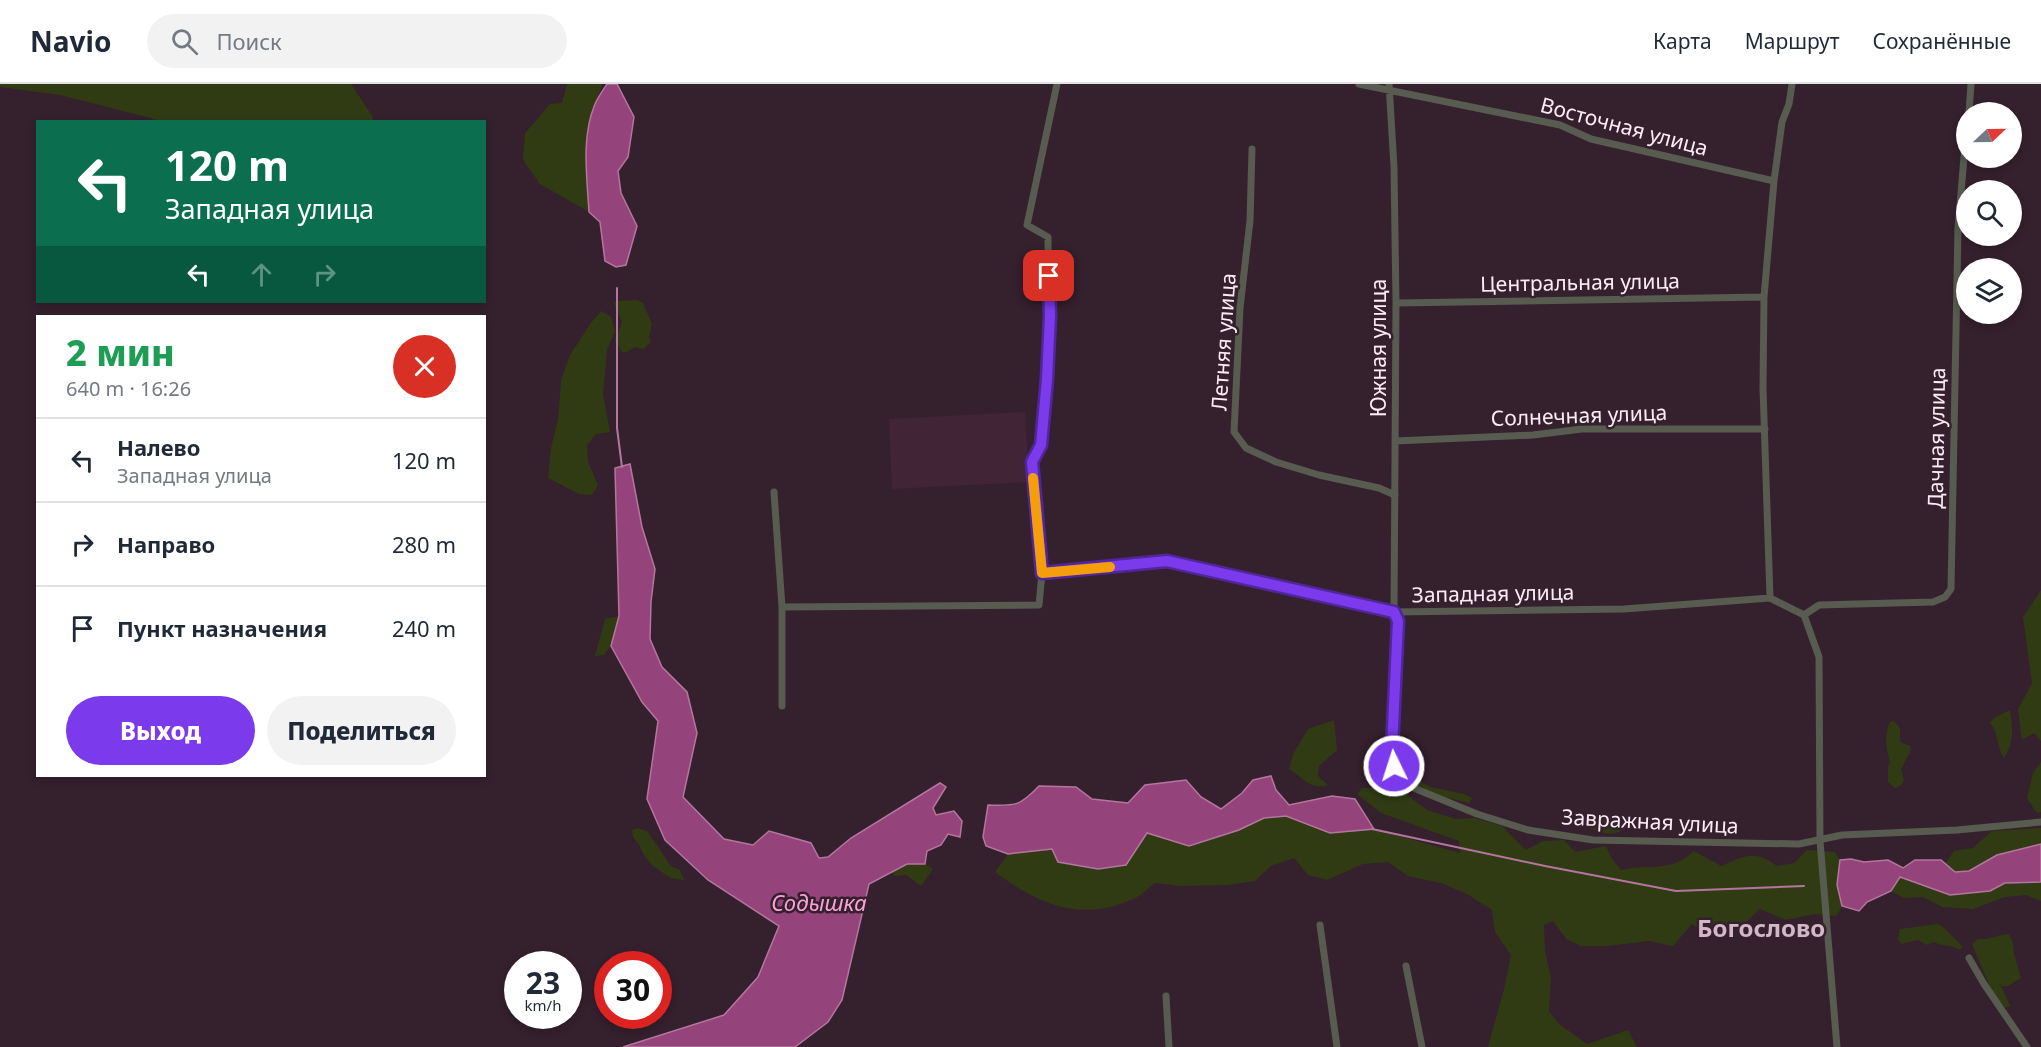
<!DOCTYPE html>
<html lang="ru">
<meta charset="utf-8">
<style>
:root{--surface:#fff;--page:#f2f2f3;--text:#1f2937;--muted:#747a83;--line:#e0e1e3;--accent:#7c3aed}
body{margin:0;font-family:"Noto Sans",sans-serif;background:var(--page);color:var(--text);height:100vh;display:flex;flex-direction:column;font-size:22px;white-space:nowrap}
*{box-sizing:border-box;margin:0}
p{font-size:20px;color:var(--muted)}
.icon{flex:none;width:33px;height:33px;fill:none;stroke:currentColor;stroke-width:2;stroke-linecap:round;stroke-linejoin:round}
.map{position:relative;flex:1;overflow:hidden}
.side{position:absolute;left:36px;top:231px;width:450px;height:462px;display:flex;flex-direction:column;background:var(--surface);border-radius:0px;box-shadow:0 3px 9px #0003}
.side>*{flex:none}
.banner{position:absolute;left:36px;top:36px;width:450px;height:183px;border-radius:0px;box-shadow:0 3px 9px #0003;background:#0b6e4f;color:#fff;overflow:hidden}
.needle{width:39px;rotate:68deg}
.buttons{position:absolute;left:1956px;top:18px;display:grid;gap:12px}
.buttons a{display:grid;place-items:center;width:66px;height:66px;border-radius:50%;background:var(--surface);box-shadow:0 3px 9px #0003;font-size:30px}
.speed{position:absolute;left:504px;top:867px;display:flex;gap:12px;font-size:30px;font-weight:700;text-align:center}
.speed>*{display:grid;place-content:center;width:78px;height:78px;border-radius:50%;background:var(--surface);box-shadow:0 3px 9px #0003;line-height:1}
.speed small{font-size:15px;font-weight:400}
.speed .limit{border:9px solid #d22;background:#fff;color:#111}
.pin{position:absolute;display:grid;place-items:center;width:51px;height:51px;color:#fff;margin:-26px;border-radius:12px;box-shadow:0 3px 9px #0006}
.me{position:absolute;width:66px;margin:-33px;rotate:356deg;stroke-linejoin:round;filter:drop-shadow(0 0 4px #0008)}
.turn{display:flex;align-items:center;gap:21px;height:126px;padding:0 30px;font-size:27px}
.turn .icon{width:78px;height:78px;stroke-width:2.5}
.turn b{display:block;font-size:42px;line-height:51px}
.lanes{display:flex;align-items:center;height:57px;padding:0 30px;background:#0003;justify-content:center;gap:30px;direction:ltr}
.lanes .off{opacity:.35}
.round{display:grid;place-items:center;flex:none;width:63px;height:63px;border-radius:32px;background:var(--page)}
.headline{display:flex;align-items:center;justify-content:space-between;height:102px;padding:0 30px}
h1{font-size:36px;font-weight:800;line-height:45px;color:#1e9e55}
.action{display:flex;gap:12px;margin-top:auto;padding:12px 30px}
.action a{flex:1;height:69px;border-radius:36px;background:var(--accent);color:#fff;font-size:24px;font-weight:800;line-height:69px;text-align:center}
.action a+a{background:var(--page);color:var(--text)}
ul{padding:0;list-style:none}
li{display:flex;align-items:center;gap:18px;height:84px;padding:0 30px;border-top:2px solid var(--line)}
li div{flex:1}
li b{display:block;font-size:22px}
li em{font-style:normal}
header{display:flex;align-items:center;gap:36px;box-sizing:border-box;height:84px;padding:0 30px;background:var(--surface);border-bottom:2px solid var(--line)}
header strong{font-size:28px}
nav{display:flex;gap:33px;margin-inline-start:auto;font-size:21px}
.search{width:420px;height:54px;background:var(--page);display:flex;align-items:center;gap:15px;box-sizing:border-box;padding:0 21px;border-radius:33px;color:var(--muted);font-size:22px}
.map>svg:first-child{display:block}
</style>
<header>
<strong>Navio</strong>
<div class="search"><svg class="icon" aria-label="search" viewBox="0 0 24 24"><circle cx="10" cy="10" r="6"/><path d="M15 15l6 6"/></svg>Поиск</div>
<nav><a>Карта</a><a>Маршрут</a><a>Сохранённые</a></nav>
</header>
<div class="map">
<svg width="2041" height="963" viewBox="0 0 2041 963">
<rect width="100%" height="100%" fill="#35202d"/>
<path fill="#412537" d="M 1025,328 L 1029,398 L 892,405 L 889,335 Z"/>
<path fill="#303b13" d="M 0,0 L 351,0 L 373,33 L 372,38 L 162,37 L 60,11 L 0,3 Z
M 567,0 L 602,0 L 586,53 L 589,128 L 540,100 L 523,76 L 525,49 L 550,20 L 562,19 Z
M 637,216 L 643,219 L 652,240 L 649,253 L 651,258 L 643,265 L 635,263 L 627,268 L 622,268 L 615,257 L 622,238 L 614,219 L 618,217 Z
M 601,227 L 611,233 L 615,247 L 607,266 L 603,311 L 610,348 L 596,350 L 587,361 L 588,378 L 598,401 L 592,411 L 579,410 L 548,394 L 551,364 L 558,336 L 561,297 L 569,273 L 590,240 Z
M 2041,506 L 2041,657 L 2034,649 L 2022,656 L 2018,626 L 2032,599 L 2023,533 Z
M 619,532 L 611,562 L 604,571 L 595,572 L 605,535 Z
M 2010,626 C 2013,643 2014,659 2004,674 C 1996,662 1999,649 1990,639 L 1994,634 Z
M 1334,636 L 1337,666 L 1319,682 L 1318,692 L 1328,701 C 1310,707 1303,693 1289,685 L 1293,670 L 1308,645 Z
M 1894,637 L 1900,644 L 1900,658 L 1910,662 L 1911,666 L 1901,685 L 1904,697 L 1900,702 L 1895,704 L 1888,698 L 1888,683 L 1890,678 C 1886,666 1884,650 1890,638 Z
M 2041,678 L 2041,728 L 2037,729 L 2027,714 L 2033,689 Z
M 1411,681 L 1415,694 L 1430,703 L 1464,710 L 1472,714 L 1470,719 C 1449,714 1407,708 1404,682 Z
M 1362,704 L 1378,704 L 1406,710 L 1427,726 L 1456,735 L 1474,734 L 1502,742 L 1526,766 L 1543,757 L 1564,756 L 1575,768 L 1606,762 L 1612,775 L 1621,786 C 1650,779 1669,790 1694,767 L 1721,782 C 1745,772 1754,765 1777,782 L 1794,779 L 1807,766 L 1835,768 L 1840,776 L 1837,801 L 1842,822 L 1836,832 L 1815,830 L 1786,836 L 1760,825 L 1740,844 L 1707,851 L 1692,840 L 1673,862 L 1649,857 L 1607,862 L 1581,862 L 1566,855 L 1553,837 L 1544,841 L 1545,867 L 1551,894 L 1549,927 L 1559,940 L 1587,960 L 1628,946 L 1637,963 L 1488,963 L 1504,905 L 1511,871 L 1495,848 L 1492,826 L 1467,810 L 1441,799 L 1408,792 L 1388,778 L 1363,780 L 1327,796 L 1308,791 L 1294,774 L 1271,782 L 1255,797 L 1228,801 L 1179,802 L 1155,799 C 1148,804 1141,812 1133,815 C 1080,839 1038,820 995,788 L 1008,770 L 1052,765 L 1147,749 L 1189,762 L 1239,746 L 1264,734 L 1287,732 L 1330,749 L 1374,745 L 1460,769 L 1459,757 L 1381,729 L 1357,710 Z
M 1602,728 L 1623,740 L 1619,748 C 1609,752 1599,748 1589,744 L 1588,734 Z
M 637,744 L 647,747 L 671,782 L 680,786 L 684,796 L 670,794 L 652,781 L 644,771 L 638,759 L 633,753 L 632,746 Z
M 2041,744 L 2041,760 L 1997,771 L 1969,787 L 1955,788 L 1945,780 L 1954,767 L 1973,764 L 1992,747 Z
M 907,780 L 925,780 L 933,785 L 921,802 L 906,791 L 895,792 L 891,789 Z
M 1900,792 L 1914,799 L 1990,807 L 2005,799 L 2041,798 L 2041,817 L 2026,811 L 2005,813 L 1973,825 L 1942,823 L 1923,813 L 1904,814 L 1891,807 Z
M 1938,840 L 1943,843 L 1962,862 L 1960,866 C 1952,860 1943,863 1934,858 L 1927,861 L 1918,856 L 1901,860 L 1898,856 L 1900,845 Z
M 2009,850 L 2013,859 L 2014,870 L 2021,894 L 2008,902 L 2001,902 L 2010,922 L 2004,924 L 1993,910 L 1972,860 L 1978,855 C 1989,856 1997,851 2009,850 Z"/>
<path fill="#95437b" stroke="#b4769f" stroke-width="1.5" d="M 607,0 L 617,0 L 634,33 L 628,73 L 618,87 L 621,109 L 637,142 L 626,181 L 616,183 L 605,177 L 600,138 L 589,128 C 587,93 581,53 595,20 C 598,13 603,6 607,0 Z
M 630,380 L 642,443 L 655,485 L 651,518 L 650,555 L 662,583 L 687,608 L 697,649 L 683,713 L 724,755 L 753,761 L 769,747 L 811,759 L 819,774 L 828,773 L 851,754 L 940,699 L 946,703 L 933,724 L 936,731 L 954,727 L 962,737 L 960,753 L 948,750 L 941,761 L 927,767 L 925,780 L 907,780 L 869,800 L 842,916 L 828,938 L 795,963 L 623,963 L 724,931 L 758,893 L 779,842 L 708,796 L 665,756 L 647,715 L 658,637 L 642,618 L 611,562 L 619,532 L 615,384 Z
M 1271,692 L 1276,706 L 1289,721 L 1332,712 L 1355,715 L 1374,745 L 1330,749 L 1286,732 L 1264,734 L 1239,746 L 1189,762 L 1147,749 L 1126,781 L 1098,785 L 1058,778 L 1052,765 L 1008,770 L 986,762 L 983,753 L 988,721 C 1016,722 1020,722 1039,702 L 1076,703 L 1092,715 L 1128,719 L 1145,701 L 1186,696 L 1201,713 L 1221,725 L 1242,709 L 1253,696 Z
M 2041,760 L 2041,798 L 2005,799 L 1990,807 L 1950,811 L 1900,793 L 1891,807 L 1867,818 L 1859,827 L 1842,822 L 1837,801 L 1840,776 L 1851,775 L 1864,778 L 1888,776 L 1903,784 L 1915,776 L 1941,776 L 1955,788 L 1969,787 L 1997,771 Z"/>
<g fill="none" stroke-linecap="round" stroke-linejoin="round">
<path stroke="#b4769f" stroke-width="2" d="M 617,204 L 617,344 L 622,383
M 1372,745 L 1545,782 L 1676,807 L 1804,802"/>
<path stroke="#575b50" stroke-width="7" d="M 1359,0 L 1560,41 L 1591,55 L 1774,97
M 1389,0 L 1394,83 L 1396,219 L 1394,528 L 1398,537 L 1392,664 L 1394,682 L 1404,700 L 1477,730 L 1528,746 L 1593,756 L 1799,760 L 1842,751 L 1957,746 L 2041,738
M 1969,28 L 1971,0
M 1252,65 L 1250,137 L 1240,224 L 1234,348 L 1246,364 L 1276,378 L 1319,391 L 1379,404 L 1395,411
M 1396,219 L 1764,213
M 1395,357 L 1533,351 L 1582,345 L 1765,345
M 774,408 L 782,523 L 1039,521 L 1042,489 L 1032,378 L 1041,361 L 1049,273 L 1048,153 L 1027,141 L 1057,0
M 1042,489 L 1167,477 L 1394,528 L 1624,525 L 1770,514
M 1770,514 L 1763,304 L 1764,213 L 1774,97 L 1782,38 L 1789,20 L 1792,0
M 1770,514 L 1804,531 L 1819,573 L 1820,757 L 1837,963
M 1804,531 L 1819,521 L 1933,518 L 1945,513 L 1951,505 L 1958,144 L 1966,50
M 782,622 L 782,523
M 1320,841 L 1337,963
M 1969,874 L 1984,900 L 2027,963
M 1406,882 L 1422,963
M 1166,912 L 1169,963"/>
</g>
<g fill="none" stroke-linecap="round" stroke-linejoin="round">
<g stroke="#51269a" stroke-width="15">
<path id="route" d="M 1049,192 L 1050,232 L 1047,295 L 1041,361 L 1032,378 L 1042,489 L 1167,477 L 1394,528 L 1398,537 L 1392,664 L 1394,682"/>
</g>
<use href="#route" stroke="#7c3aed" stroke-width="10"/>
<path stroke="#f59e0b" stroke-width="10" d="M 1033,394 L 1042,489 L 1110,483"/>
</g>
<g text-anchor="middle" stroke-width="5" stroke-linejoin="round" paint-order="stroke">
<g font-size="21" fill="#fbecf4" stroke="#35202d">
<text transform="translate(1624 43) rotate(15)" y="7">Восточная улица</text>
<text transform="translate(1580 199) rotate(-1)" y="7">Центральная улица</text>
<text transform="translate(1224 258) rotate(-86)" y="7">Летняя улица</text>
<text transform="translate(1379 264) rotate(-90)" y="7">Южная улица</text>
<text transform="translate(1579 332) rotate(-2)" y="7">Солнечная улица</text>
<text transform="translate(1937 354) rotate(-89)" y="7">Дачная улица</text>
<text transform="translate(1493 510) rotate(-1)" y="7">Западная улица</text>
<text transform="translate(1650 738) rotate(3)" y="7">Завражная улица</text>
</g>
<g font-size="22" font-style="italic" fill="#fba1da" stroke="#35202d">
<text x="819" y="827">Содышка</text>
</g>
<g font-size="24" font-weight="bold" fill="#d3b6c7" stroke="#35202d">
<text x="1761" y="853">Богослово</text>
</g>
</g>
</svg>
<div class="buttons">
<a><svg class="needle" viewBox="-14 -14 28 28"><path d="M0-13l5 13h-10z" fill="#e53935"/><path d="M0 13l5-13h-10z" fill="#747a83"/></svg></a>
<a><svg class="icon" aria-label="search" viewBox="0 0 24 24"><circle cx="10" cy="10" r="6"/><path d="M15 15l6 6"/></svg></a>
<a><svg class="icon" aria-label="layers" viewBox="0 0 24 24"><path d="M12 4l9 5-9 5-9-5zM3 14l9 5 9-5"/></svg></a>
</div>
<div class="speed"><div>23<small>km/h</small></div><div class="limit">30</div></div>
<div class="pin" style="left:1049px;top:192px;background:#d93025"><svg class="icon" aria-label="arrive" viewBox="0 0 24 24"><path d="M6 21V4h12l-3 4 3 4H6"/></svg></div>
<svg class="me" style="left:1394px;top:682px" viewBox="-20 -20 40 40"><circle r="17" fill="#7c3aed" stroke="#fff" stroke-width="3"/><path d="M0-11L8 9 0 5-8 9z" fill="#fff"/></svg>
<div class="banner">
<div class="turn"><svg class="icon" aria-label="left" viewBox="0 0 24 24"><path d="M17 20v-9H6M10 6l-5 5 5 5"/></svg><div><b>120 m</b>Западная улица</div></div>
<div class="lanes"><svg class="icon" aria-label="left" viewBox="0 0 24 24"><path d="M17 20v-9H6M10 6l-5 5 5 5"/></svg><svg class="icon off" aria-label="ahead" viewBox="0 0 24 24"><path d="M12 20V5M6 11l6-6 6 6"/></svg><svg class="icon off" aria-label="right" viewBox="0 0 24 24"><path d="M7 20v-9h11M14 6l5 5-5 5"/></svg></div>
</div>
<section class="side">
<div class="headline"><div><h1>2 мин</h1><p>640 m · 16:26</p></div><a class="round" style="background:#d93025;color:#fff"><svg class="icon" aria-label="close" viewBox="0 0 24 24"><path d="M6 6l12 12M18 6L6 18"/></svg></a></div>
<ul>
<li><svg class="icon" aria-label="left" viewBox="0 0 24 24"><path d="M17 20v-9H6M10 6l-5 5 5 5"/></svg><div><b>Налево</b><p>Западная улица</p></div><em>120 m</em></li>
<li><svg class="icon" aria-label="right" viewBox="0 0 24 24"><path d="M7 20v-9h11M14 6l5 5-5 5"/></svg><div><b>Направо</b></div><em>280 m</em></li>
<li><svg class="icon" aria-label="arrive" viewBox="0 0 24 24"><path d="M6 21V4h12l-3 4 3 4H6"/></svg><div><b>Пункт назначения</b></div><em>240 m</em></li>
</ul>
<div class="action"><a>Выход</a><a>Поделиться</a></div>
</section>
</div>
